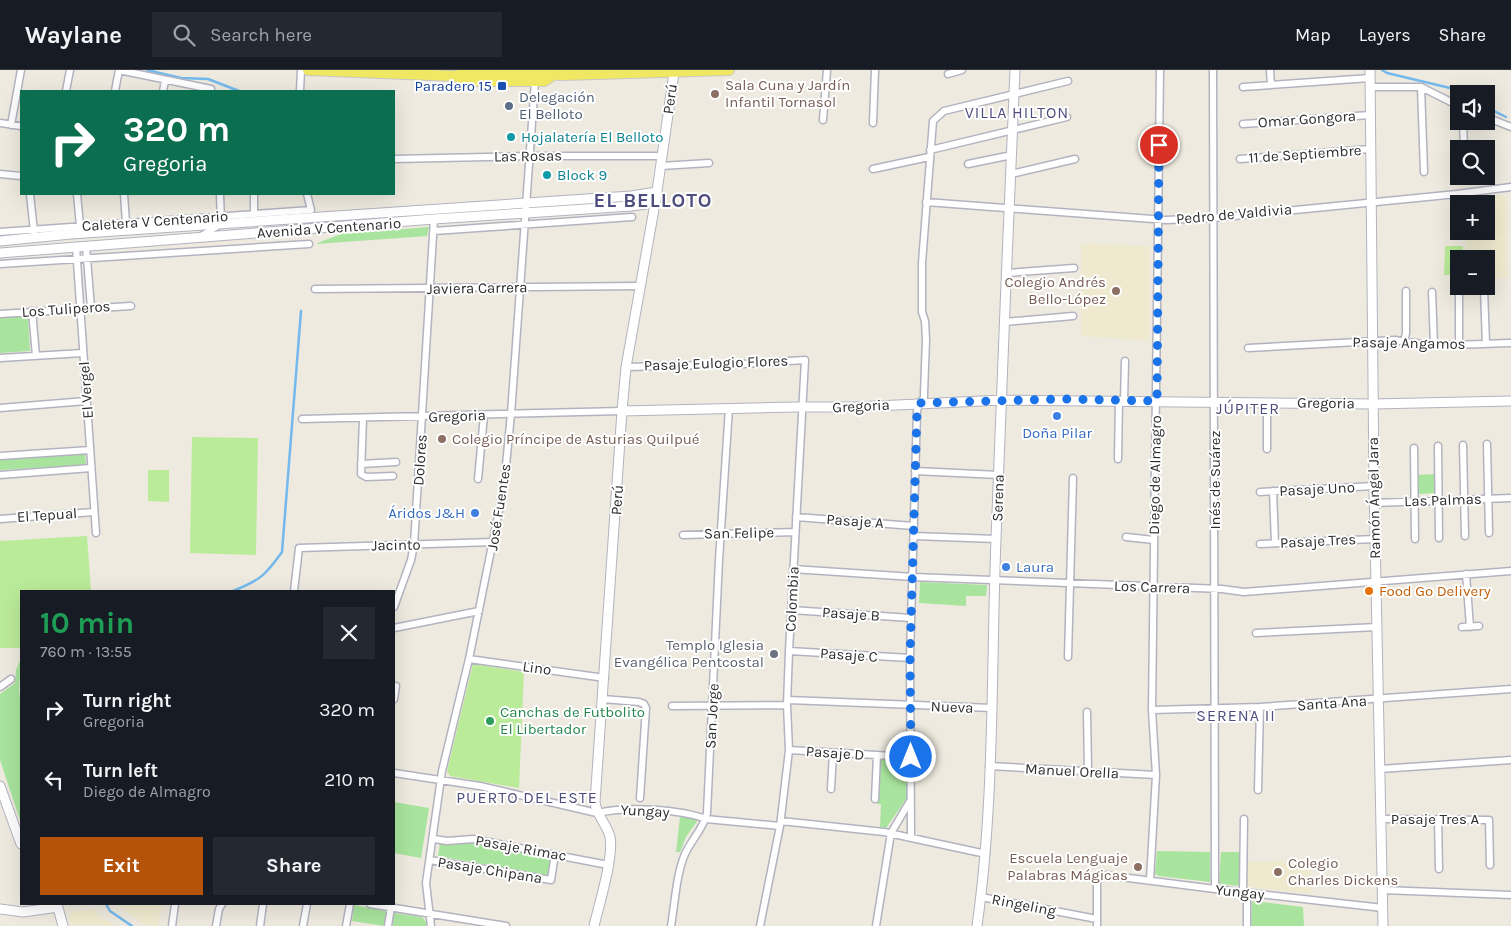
<!DOCTYPE html>
<meta charset="utf-8">
<style>
:root{--surface:#171b24;--page:#242831;--text:#f1f3f6;--muted:#9ea1a6;--line:#363941;--accent:#b45309}
body{margin:0;font-family:Karla,sans-serif;background:var(--page);color:var(--text);height:100vh;display:flex;flex-direction:column;font-size:19px;white-space:nowrap}
*{box-sizing:border-box;margin:0}
p{font-size:16px;color:var(--muted)}
.icon{flex:none;width:28px;height:28px;fill:none;stroke:currentColor;stroke-width:2;stroke-linecap:round;stroke-linejoin:round}
.map{position:relative;flex:1;overflow:hidden}
.drawer{position:absolute;left:20px;top:520px;width:375px;height:315px;display:flex;flex-direction:column;background:var(--surface);border-radius:0px;box-shadow:0 5px 20px #0002}
.drawer>*{flex:none}
.guide{position:absolute;left:20px;top:20px;width:375px;height:105px;border-radius:0px;box-shadow:0 5px 20px #0002;background:#0b6e4f;color:#fff;overflow:hidden}
.fabs{position:absolute;left:1450px;top:15px;display:grid;gap:10px}
.fabs a{display:grid;place-items:center;width:45px;height:45px;border-radius:0px;background:var(--surface);box-shadow:0 5px 20px #0002;font-size:25px}
.pin{position:absolute;display:grid;place-items:center;width:42px;height:42px;color:#fff;margin:-21px;border:2px solid #fff;border-radius:50%;box-shadow:0 1px 5px #0007}
.me{position:absolute;width:55px;margin:-28px;rotate:0deg;stroke-linejoin:round;filter:drop-shadow(0 0 4px #0008)}
.turn{display:flex;align-items:center;gap:18px;height:105px;padding:0 20px;font-size:22px}
.turn .icon{width:65px;height:65px;stroke-width:2.5}
.turn b{display:block;font-size:35px;line-height:42px}
.round{display:grid;place-items:center;flex:none;width:52px;height:52px;border-radius:0px;background:var(--page)}
.overview{display:flex;align-items:center;justify-content:space-between;height:85px;padding:0 20px}
h1{font-size:30px;font-weight:700;line-height:38px;color:#1e9e55}
.button{display:flex;gap:10px;margin-top:auto;padding:10px 20px}
.button a{flex:1;height:58px;border-radius:0px;background:var(--accent);color:#fff;font-size:20px;font-weight:700;line-height:58px;text-align:center}
.button a+a{background:var(--page);color:var(--text)}
ul{padding:0;list-style:none}
li{display:flex;align-items:center;gap:15px;height:70px;padding:0 20px}
li div{flex:1}
li b{display:block;font-size:19px}
li em{font-style:normal}
header{display:flex;align-items:center;gap:30px;box-sizing:border-box;height:70px;padding:0 25px;background:var(--surface);border-bottom:1px solid var(--line)}
header strong{font-size:24px}
nav{display:flex;gap:28px;margin-inline-start:auto;font-size:18px}
.search{width:350px;height:45px;background:var(--page);display:flex;align-items:center;gap:12px;box-sizing:border-box;padding:0 18px;border-radius:0px;color:var(--muted);font-size:19px}
.map>svg:first-child{display:block}
</style>
<header>
<strong>Waylane</strong>
<div class="search"><svg class="icon" aria-label="search" viewBox="0 0 24 24"><circle cx="10" cy="10" r="6"/><path d="M15 15l6 6"/></svg>Search here</div>
<nav><a>Map</a><a>Layers</a><a>Share</a></nav>
</header>
<div class="map">
<svg width="1511" height="856" viewBox="0 0 1511 856">
<rect width="100%" height="100%" fill="#eeeadf"/>
<path fill="#efeacf" d="M 1501,124 L 1506,128 L 1507,208 L 1486,208 L 1486,189 L 1466,189 L 1466,161 L 1486,161 L 1486,134 L 1466,134 L 1466,128 Z
M 1081,173 L 1150,176 L 1149,271 L 1081,266 Z
M 1311,790 L 1311,824 L 1249,817 L 1246,812 L 1246,792 Z
M 117,834 L 164,834 L 157,856 L 149,856 L 140,852 Z
M 93,839 L 105,850 L 117,856 L 70,856 L 69,847 L 72,842 Z"/>
<path fill="#a8e49d" d="M 429,157 L 427,166 L 315,174 L 341,164 Z
M 28,246 L 30,281 L 0,283 L 0,248 Z
M 85,384 L 86,395 L 0,400 L 0,390 Z
M 1435,404 L 1436,423 L 1418,424 L 1418,405 Z
M 920,512 L 987,515 L 986,526 L 966,526 L 966,536 L 919,533 Z
M 21,588 L 19,621 L 21,635 L 21,753 L 0,690 L 0,624 L 15,613 L 16,600 Z
M 879,689 L 908,689 L 907,728 L 886,758 L 880,757 L 881,734 L 877,734 Z
M 394,732 L 429,738 L 421,788 L 394,783 Z
M 680,747 L 695,748 L 698,750 L 686,767 L 680,782 L 676,782 Z
M 464,772 L 550,787 L 551,791 L 549,803 L 546,805 L 438,786 L 440,773 L 446,775 Z
M 1157,781 L 1210,782 L 1210,812 L 1159,806 L 1155,804 Z
M 1221,782 L 1240,782 L 1241,816 L 1219,814 Z
M 1254,831 L 1303,837 L 1304,856 L 1251,856 L 1252,832 Z
M 354,835 L 386,841 L 385,856 L 352,851 Z
M 394,843 L 422,847 L 426,852 L 426,856 L 393,856 Z"/>
<path fill="#baeb99" d="M 1445,176 L 1463,176 L 1463,189 L 1459,189 L 1459,205 L 1444,205 Z
M 192,367 L 258,368 L 256,485 L 190,483 Z
M 148,400 L 169,400 L 169,432 L 148,431 Z
M 87,466 L 91,521 L 21,521 L 21,578 L 0,578 L 0,471 Z
M 473,594 L 524,602 L 519,718 L 450,706 L 447,701 Z"/>
<g fill="none" stroke-linecap="round" stroke-linejoin="round">
<path stroke="#74b9ee" stroke-width="2.5" d="M 147,0 L 181,8 L 208,9 L 239,21
M 1382,0 L 1387,3 L 1450,18 L 1461,24
M 1486,37 L 1506,47
M 233,521 C 260,510 265,506 282,482 L 301,241
M 106,834 L 110,841 L 132,856"/>
<g stroke="#b3b3c0" stroke-width="9">
<path id="street" d="M 1213,0 L 1215,819
M 1270,0 L 1271,15
M 948,4 L 962,0
M 1243,17 L 1370,8
M 1370,17 L 1421,17 L 1459,36
M 1421,17 L 1424,102
M 66,21 L 70,0
M 115,21 L 119,0 L 211,19 L 211,21
M 163,21 L 165,11
M 300,21 L 301,0
M 1486,47 L 1511,57
M 823,50 L 827,0
M 1463,51 L 1464,79
M 0,53 L 21,56
M 873,53 L 875,0
M 1243,54 L 1370,45
M 11,55 L 21,0
M 930,80 L 1067,47
M 394,89 L 528,86 L 662,86
M 1240,89 L 1370,79
M 968,94 L 1012,85
M 661,96 L 709,93
M 873,99 L 929,87
M 0,104 L 21,106
M 1011,104 L 1075,89
M 30,124 L 34,162
M 77,124 L 80,156
M 124,124 L 126,153
M 254,124 L 254,144
M 926,132 L 1166,150 L 1214,148 L 1457,124 L 1511,117
M 434,161 L 632,147
M 0,162 L 311,140 L 307,124
M 201,166 L 221,154 L 220,124
M 86,176 L 91,238
M 76,177 L 96,463
M 0,194 L 309,174
M 1007,203 L 1074,198
M 315,219 L 640,216
M 1484,219 L 1486,274
M 1459,220 L 1459,274
M 1432,222 L 1434,275
M 32,241 L 36,286
M 0,244 L 131,236
M 1005,252 L 1073,246
M 1404,272 L 1406,263 L 1406,221
M 1248,278 L 1395,270 C 1433,278 1473,274 1511,273
M 0,288 L 83,283
M 626,297 L 743,294 L 805,290 L 789,581 L 787,635 L 789,680 L 780,756 L 760,856
M 1124,331 L 1125,291
M 1267,333 L 1267,379
M 0,338 L 86,331
M 363,348 L 361,404 L 366,407 L 393,406
M 302,349 L 622,341
M 1487,374 L 1489,463
M 1463,375 L 1465,466
M 1438,376 L 1439,468
M 1414,378 L 1415,469
M 0,386 L 90,380
M 1118,389 L 1119,331
M 361,394 L 396,392
M 915,401 L 999,405
M 0,405 L 91,398
M 478,409 L 484,345
M 1273,421 L 1275,473
M 1260,422 L 1374,416
M 1374,433 L 1511,428
M 796,447 L 914,456
M 0,449 L 94,442
M 683,465 L 795,462
M 914,466 L 996,469
M 1126,467 L 1154,470
M 1260,474 L 1375,469
M 793,499 L 913,507 L 1222,519 L 1244,522 L 1511,501
M 1466,504 L 1470,557
M 294,521 L 299,478 L 494,472
M 394,537 L 411,490 L 414,475 L 434,149
M 791,540 L 911,548
M 1462,557 L 1479,556
M 394,558 L 479,541
M 1256,563 L 1377,557
M 789,581 L 910,588
M 1068,587 L 1073,408
M 469,589 L 605,608
M 0,617 L 11,609
M 394,629 L 396,616
M 603,629 L 639,632 L 644,634 L 646,638 L 640,728
M 788,630 L 992,638
M 672,636 L 787,635
M 1152,640 L 1260,637 L 1511,619
M 1087,642 L 1088,701
M 789,680 L 911,687
M 989,696 L 1156,705
M 1380,699 L 1511,690
M 394,703 L 480,716 L 597,743 C 625,736 679,739 706,749 L 780,756
M 831,719 L 833,683
M 1258,720 L 1260,637
M 875,729 L 877,686
M 1382,749 L 1489,750 L 1490,795
M 1438,749 L 1439,799
M 781,751 L 884,762 L 986,784
M 911,768 L 910,588 L 917,341 L 919,333 L 924,328 L 924,323 L 926,270 L 925,251 L 922,242 L 922,193 L 933,51 L 944,41 L 1068,11
M 434,769 L 447,771 L 473,769 L 608,795
M 430,790 L 551,810 L 555,784
M 1150,810 L 1156,705 L 1152,640 L 1160,0
M 1383,820 L 1511,825
M 1243,822 L 1244,749
M 981,827 L 1097,849
M 370,834 L 506,856
M 172,856 L 175,834
M 216,856 L 219,839 L 222,834
M 260,856 L 263,834
M 303,856 L 307,834
M 346,856 L 350,834
M 388,856 L 391,837
M 431,856 L 426,813 L 442,701 L 469,589 L 504,416 L 511,344 L 535,11
M 671,856 C 675,833 676,805 685,784 C 691,770 704,758 707,743 L 719,490 L 729,338
M 876,856 L 891,763 L 910,731
M 1097,856 L 1097,808 L 1105,805 L 1215,819 L 1383,838
M 1247,856 L 1247,823"/>
</g>
<g stroke="#b3b3c0" stroke-width="11">
<path id="secondary" d="M 1370,0 L 1374,416 L 1383,856
M 0,171 L 71,164 L 631,126 L 657,122
M 0,183 L 434,149 L 631,136 L 646,134 L 656,128
M 622,341 L 795,337 L 855,337 L 1002,330 L 1373,334 L 1511,331
M 0,716 L 21,774
M 57,834 L 63,856
M 0,839 L 23,842 L 58,837
M 594,856 C 599,835 614,786 610,767 C 607,754 596,745 595,732 L 622,341 L 626,297 L 656,128 L 674,3
M 977,856 C 995,728 991,598 996,469 C 1001,313 1009,156 1015,0"/>
</g>
<g stroke="#c8c8c8" stroke-width="12">
<path id="primary" d="M 308,0 L 455,6 L 469,11 L 544,11 L 553,5
M 455,6 C 476,1 517,0 539,2 C 547,3 554,5 563,5 L 729,0"/>
</g>
<use href="#street" stroke="#fff" stroke-width="6"/>
<use href="#secondary" stroke="#fff" stroke-width="9"/>
<use href="#primary" stroke="#f0e862" stroke-width="10"/>
</g>
<g fill="none" stroke-linecap="round" stroke-linejoin="round">
<path stroke="#1a73e8" stroke-width="9" stroke-dasharray="0 16.2" d="M 911,687 L 910,588 L 917,341 L 919,333 L 1062,329 L 1157,331 L 1159,75"/>
</g>
<rect fill="#1a4fb4" stroke="#fff" stroke-width="2" x="497" y="11" width="10" height="10" rx="2.5"/>
<g fill="#8d6e63" stroke="#fff" stroke-width="2">
<circle cx="715" cy="24" r="5"/>
<circle cx="1116" cy="221" r="5"/>
<circle cx="442" cy="369" r="5"/>
<circle cx="1138" cy="797" r="5"/>
<circle cx="1278" cy="802" r="5"/>
</g>
<circle fill="#5c6f8a" stroke="#fff" stroke-width="2" cx="509" cy="36" r="5"/>
<g fill="#0f9aa8" stroke="#fff" stroke-width="2">
<circle cx="511" cy="67" r="5"/>
<circle cx="547" cy="105" r="5"/>
</g>
<g fill="#3f7fe0" stroke="#fff" stroke-width="2">
<circle cx="1057" cy="346" r="5"/>
<circle cx="475" cy="443" r="5"/>
<circle cx="1006" cy="497" r="5"/>
</g>
<circle fill="#e8710a" stroke="#fff" stroke-width="2" cx="1369" cy="521" r="5"/>
<circle fill="#6b7280" stroke="#fff" stroke-width="2" cx="774" cy="584" r="5"/>
<circle fill="#2e9e5b" stroke="#fff" stroke-width="2" cx="490" cy="651" r="5"/>
<g text-anchor="middle" stroke-width="4" stroke-linejoin="round" paint-order="stroke">
<g font-size="15" fill="#785e54" stroke="#fff" text-anchor="start">
<text x="725" y="20">Sala Cuna y Jardín<tspan x="725" dy="17">Infantil Tornasol</tspan></text>
<text x="1106" y="217" text-anchor="end">Colegio Andrés<tspan x="1106" dy="17">Bello-López</tspan></text>
<text x="452" y="374">Colegio Príncipe de Asturias Quilpué</text>
<text x="1128" y="793" text-anchor="end">Escuela Lenguaje<tspan x="1128" dy="17">Palabras Mágicas</tspan></text>
<text x="1288" y="798">Colegio<tspan x="1288" dy="17">Charles Dickens</tspan></text>
</g>
<g font-size="15" fill="#164399" stroke="#fff" text-anchor="end">
<text x="492" y="21">Paradero 15</text>
</g>
<g font-size="15" fill="#4e5e75" stroke="#fff" text-anchor="start">
<text x="519" y="32">Delegación<tspan x="519" dy="17">El Belloto</tspan></text>
</g>
<g font-size="15" fill="#2d2d2d" stroke="#fff">
<text transform="translate(670 29) rotate(-82)" y="5">Perú</text>
<text transform="translate(1307 49) rotate(-4)" y="5">Omar Gongora</text>
<text transform="translate(1305 84) rotate(-4)" y="5">11 de Septiembre</text>
<text transform="translate(528 86) rotate(-1)" y="5">Las Rosas</text>
<text transform="translate(1234 144) rotate(-5)" y="5">Pedro de Valdivia</text>
<text transform="translate(155 151) rotate(-4)" y="5">Caletera V Centenario</text>
<text transform="translate(329 158) rotate(-4)" y="5">Avenida V Centenario</text>
<text transform="translate(477 218) rotate(-1)" y="5">Javiera Carrera</text>
<text transform="translate(66 239) rotate(-4)" y="5">Los Tuliperos</text>
<text transform="translate(1409 273) rotate(1)" y="5">Pasaje Angamos</text>
<text transform="translate(716 293) rotate(-2)" y="5">Pasaje Eulogio Flores</text>
<text transform="translate(86 320) rotate(-94)" y="5">El Vergel</text>
<text transform="translate(1326 333) rotate(1)" y="5">Gregoria</text>
<text transform="translate(861 336) rotate(-3)" y="5">Gregoria</text>
<text transform="translate(457 346) rotate(-2)" y="5">Gregoria</text>
<text transform="translate(420 390) rotate(-86)" y="5">Dolores</text>
<text transform="translate(1155 405) rotate(-89)" y="5">Diego de Almagro</text>
<text transform="translate(1215 410) rotate(-90)" y="5">Inés de Suárez</text>
<text transform="translate(1317 419) rotate(-3)" y="5">Pasaje Uno</text>
<text transform="translate(998 428) rotate(-88)" y="5">Serena</text>
<text transform="translate(1374 428) rotate(-91)" y="5">Ramón Ángel Jara</text>
<text transform="translate(617 430) rotate(-86)" y="5">Perú</text>
<text transform="translate(1443 430) rotate(-2)" y="5">Las Palmas</text>
<text transform="translate(499 437) rotate(-81)" y="5">José Fuentes</text>
<text transform="translate(47 445) rotate(-4)" y="5">El Tepual</text>
<text transform="translate(855 451) rotate(4)" y="5">Pasaje A</text>
<text transform="translate(739 463) rotate(-1)" y="5">San Felipe</text>
<text transform="translate(1318 471) rotate(-3)" y="5">Pasaje Tres</text>
<text transform="translate(396 475) rotate(-1)" y="5">Jacinto</text>
<text transform="translate(1152 517) rotate(2)" y="5">Los Carrera</text>
<text transform="translate(792 529) rotate(-87)" y="5">Colombia</text>
<text transform="translate(851 544) rotate(4)" y="5">Pasaje B</text>
<text transform="translate(849 585) rotate(4)" y="5">Pasaje C</text>
<text transform="translate(537 598) rotate(8)" y="5">Lino</text>
<text transform="translate(1332 633) rotate(-4)" y="5">Santa Ana</text>
<text transform="translate(952 637) rotate(2)" y="5">Nueva</text>
<text transform="translate(712 646) rotate(-87)" y="5">San Jorge</text>
<text transform="translate(835 683) rotate(4)" y="5">Pasaje D</text>
<text transform="translate(1072 701) rotate(3)" y="5">Manuel Orella</text>
<text transform="translate(645 741) rotate(3)" y="5">Yungay</text>
<text x="1435" y="754">Pasaje Tres A</text>
<text transform="translate(521 778) rotate(10)" y="5">Pasaje Rimac</text>
<text transform="translate(490 800) rotate(9)" y="5">Pasaje Chipana</text>
<text transform="translate(1240 822) rotate(6)" y="5">Yungay</text>
<text transform="translate(1024 835) rotate(11)" y="5">Ringeling</text>
</g>
<g font-size="15" fill="#0d838f" stroke="#fff" text-anchor="start">
<text x="521" y="72">Hojalatería El Belloto</text>
<text x="557" y="110">Block 9</text>
</g>
<g font-size="15" fill="#366cbe" stroke="#fff">
<text x="1057" y="368">Doña Pilar</text>
<text x="465" y="448" text-anchor="end">Áridos J&amp;H</text>
<text x="1016" y="502" text-anchor="start">Laura</text>
</g>
<g font-size="15" fill="#c56008" stroke="#fff" text-anchor="start">
<text x="1379" y="526">Food Go Delivery</text>
</g>
<g font-size="15" fill="#5b616d" stroke="#fff" text-anchor="end">
<text x="764" y="580">Templo Iglesia<tspan x="764" dy="17">Evangélica Pentcostal</tspan></text>
</g>
<g font-size="15" fill="#27864d" stroke="#fff" text-anchor="start">
<text x="500" y="647">Canchas de Futbolito<tspan x="500" dy="17">El Libertador</tspan></text>
</g>
<g font-size="16" letter-spacing="1" fill="#4d4d7e" stroke="#fff">
<text x="1017" y="48">VILLA HILTON</text>
<text x="1248" y="344">JÚPITER</text>
<text x="1236" y="651">SERENA II</text>
<text x="527" y="733">PUERTO DEL ESTE</text>
</g>
<g font-size="20" font-weight="bold" letter-spacing="1" fill="#4d4d7e" stroke="#fff">
<text x="653" y="137">EL BELLOTO</text>
</g>
</g>
</svg>
<div class="fabs">
<a><svg class="icon" aria-label="sound" viewBox="0 0 24 24"><path d="M4 9h4l5-4v14l-5-4H4zM17 9q2 3 0 6"/></svg></a>
<a><svg class="icon" aria-label="search" viewBox="0 0 24 24"><circle cx="10" cy="10" r="6"/><path d="M15 15l6 6"/></svg></a>
<a>+</a>
<a>−</a>
</div>
<div class="pin" style="left:1159px;top:75px;background:#d93025"><svg class="icon" aria-label="arrive" viewBox="0 0 24 24"><path d="M6 21V4h12l-3 4 3 4H6"/></svg></div>
<svg class="me" style="left:911px;top:687px" viewBox="-20 -20 40 40"><circle r="17" fill="#1a73e8" stroke="#fff" stroke-width="3"/><path d="M0-11L8 9 0 5-8 9z" fill="#fff"/></svg>
<div class="guide">
<div class="turn"><svg class="icon" aria-label="right" viewBox="0 0 24 24"><path d="M7 20v-9h11M14 6l5 5-5 5"/></svg><div><b>320 m</b>Gregoria</div></div>
</div>
<section class="drawer">
<div class="overview"><div><h1>10 min</h1><p>760 m · 13:55</p></div><a class="round"><svg class="icon" aria-label="close" viewBox="0 0 24 24"><path d="M6 6l12 12M18 6L6 18"/></svg></a></div>
<ul>
<li><svg class="icon" aria-label="right" viewBox="0 0 24 24"><path d="M7 20v-9h11M14 6l5 5-5 5"/></svg><div><b>Turn right</b><p>Gregoria</p></div><em>320 m</em></li>
<li><svg class="icon" aria-label="left" viewBox="0 0 24 24"><path d="M17 20v-9H6M10 6l-5 5 5 5"/></svg><div><b>Turn left</b><p>Diego de Almagro</p></div><em>210 m</em></li>
</ul>
<div class="button"><a>Exit</a><a>Share</a></div>
</section>
</div>
